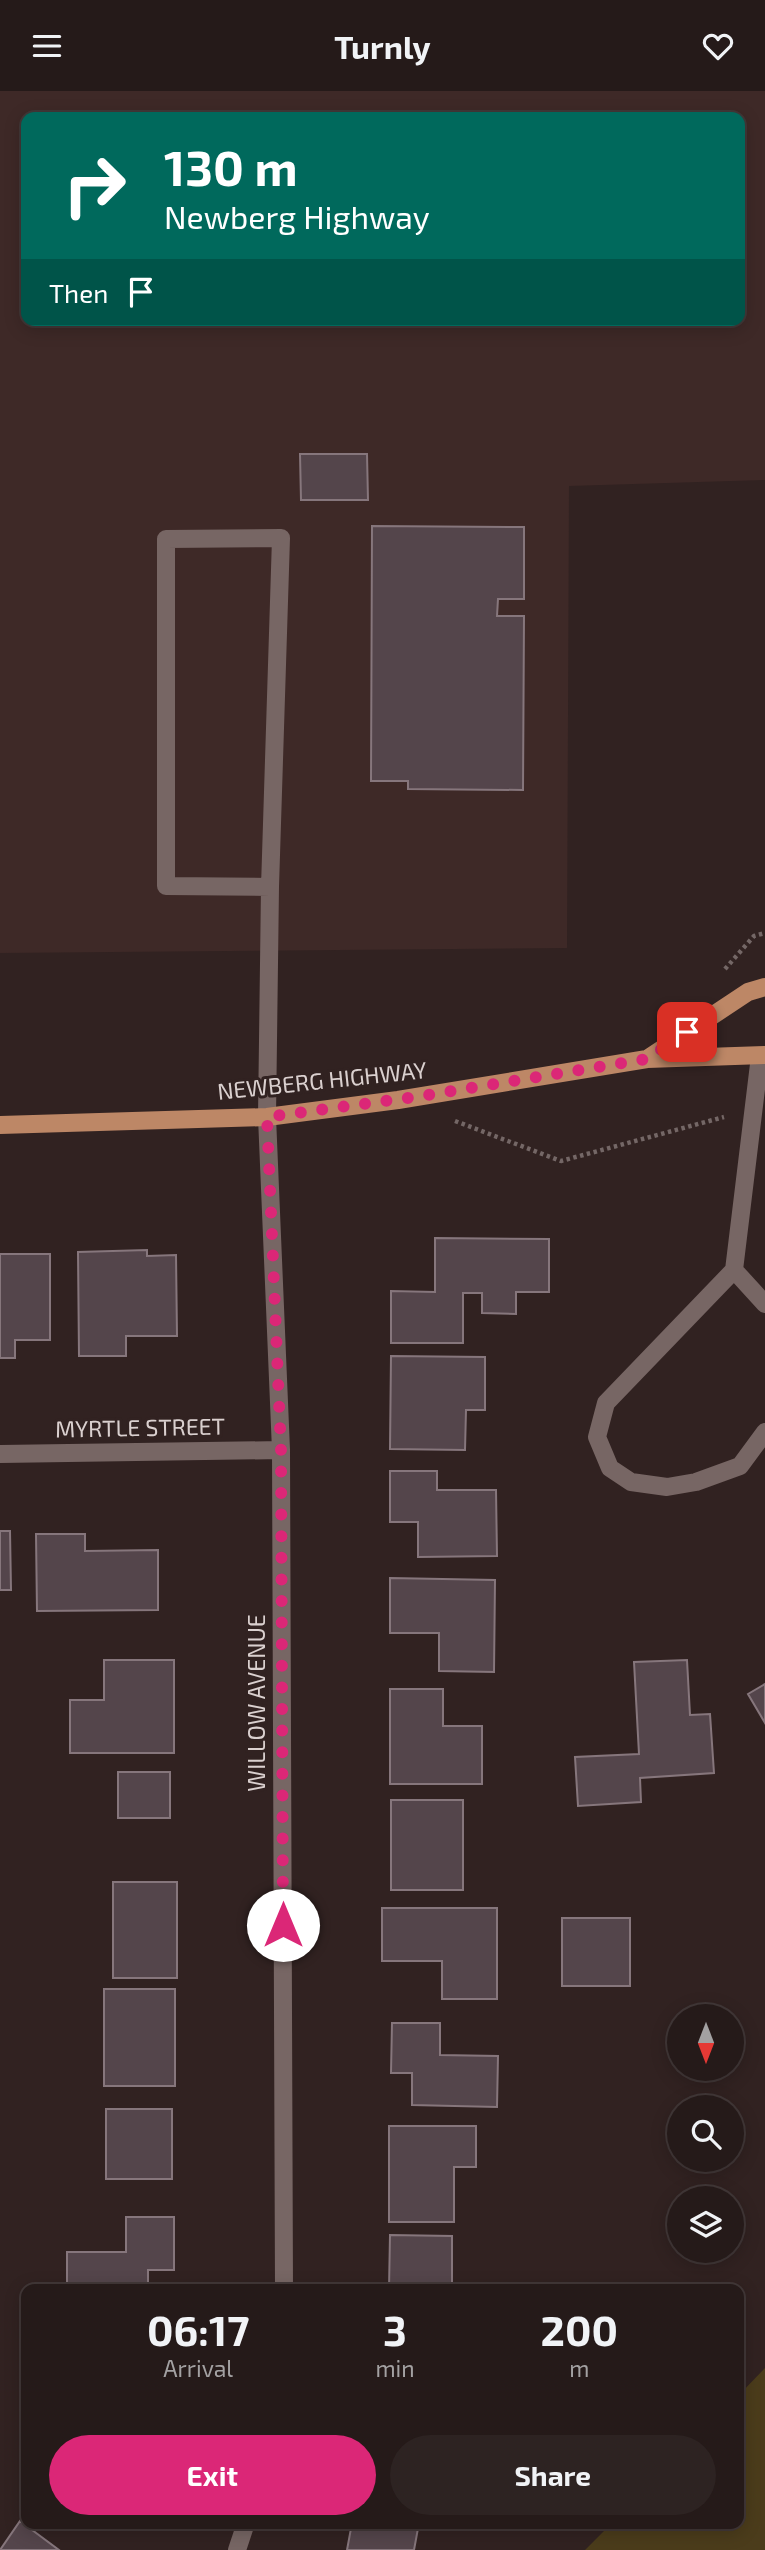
<!DOCTYPE html>
<style>
:root{--surface:#251a19;--page:#2d2322;--text:#f1f3f6;--muted:#a3a1a2;--line:#423838;--accent:#db2777}
body{margin:0;font-family:"Exo 2",sans-serif;background:var(--page);color:var(--text);height:100vh;display:flex;flex-direction:column;font-size:26px;white-space:nowrap}
*{box-sizing:border-box;margin:0}
p{font-size:23px;color:var(--muted)}
.icon{flex:none;width:38px;height:38px;fill:none;stroke:currentColor;stroke-width:2;stroke-linecap:round;stroke-linejoin:round}
.map{position:relative;flex:1;overflow:hidden}
.details{position:absolute;left:21px;top:2193px;width:723px;height:245px;display:flex;flex-direction:column;background:var(--surface);border-radius:14px;box-shadow:0 4px 18px #0003,0 0 0 2px var(--line)}
.details>*{flex:none}
.banner{position:absolute;left:21px;top:21px;width:724px;height:214px;border-radius:14px;box-shadow:0 4px 18px #0003,0 0 0 2px var(--line);background:#00695c;color:#fff;overflow:hidden}
.needle{width:46px;rotate:180deg}
.tools{position:absolute;left:667px;top:1913px;display:grid;gap:14px}
.tools a{display:grid;place-items:center;width:77px;height:77px;border-radius:50%;background:var(--surface);box-shadow:0 4px 18px #0003,0 0 0 2px var(--line);font-size:35px}
.pin{position:absolute;display:grid;place-items:center;width:60px;height:60px;color:#fff;margin:-30px;border-radius:14px;box-shadow:0 4px 10px #0006}
.me{position:absolute;width:77px;margin:-38px;rotate:0deg;stroke-linejoin:round;filter:drop-shadow(0 0 5px #0008)}
.turn{display:flex;align-items:center;gap:24px;height:147px;padding:0 28px;font-size:32px}
.turn .icon{width:91px;height:91px;stroke-width:2.5}
.turn b{display:block;font-size:49px;line-height:60px}
.then{display:flex;align-items:center;height:66px;padding:0 28px;background:#0003;gap:14px;font-size:26px}
.eta{display:flex;justify-content:space-evenly;align-items:center;height:119px;text-align:center}
.eta b{font-size:42px;font-weight:700;line-height:49px}
.action{display:flex;gap:14px;margin-top:auto;padding:14px 28px}
.action a{flex:1;height:80px;border-radius:42px;background:var(--accent);color:#fff;font-size:28px;font-weight:700;line-height:80px;text-align:center}
.action a+a{background:var(--page);color:var(--text)}
header{display:flex;justify-content:space-between;align-items:center;height:91px;padding:0 28px;background:var(--surface);font-size:32px;font-weight:700}
.map>svg:first-child{display:block}
</style>
<header><svg class="icon" aria-label="menu" viewBox="0 0 24 24"><path d="M4 6h16M4 12h16M4 18h16"/></svg>Turnly<svg class="icon" aria-label="heart" viewBox="0 0 24 24"><path d="M12 20l-8-8c-3-5 5-10 8-4 3-6 11-1 8 4z"/></svg></header>
<div class="map">
<svg width="765" height="2459" viewBox="0 0 765 2459">
<rect width="100%" height="100%" fill="#312221"/>
<path fill="#3e2927" fill-rule="evenodd" d="M 0,0 L 765,0 L 765,389 L 569,395 L 567,857 L 0,862 ZM 26,26 L 740,26 L 740,229 L 26,229 Z"/>
<path fill="#4b3c1b" d="M 765,2277 L 765,2459 L 585,2459 L 611,2433 L 738,2432 L 739,2304 Z"/>
<path fill="#54454b" stroke="#86767c" stroke-width="2" d="M 300,363 L 367,363 L 368,409 L 301,409 Z
M 372,435 L 524,436 L 524,508 L 498,508 L 497,525 L 524,525 L 523,699 L 408,698 L 408,690 L 371,690 Z
M 435,1147 L 549,1148 L 549,1201 L 516,1201 L 516,1223 L 482,1222 L 482,1202 L 463,1202 L 463,1252 L 391,1252 L 391,1200 L 435,1201 Z
M 147,1159 L 147,1165 L 176,1164 L 177,1245 L 126,1245 L 126,1265 L 79,1265 L 78,1161 Z
M 0,1163 L 50,1163 L 50,1249 L 15,1249 L 15,1267 L 0,1267 Z
M 391,1265 L 485,1266 L 485,1319 L 466,1319 L 465,1359 L 390,1358 Z
M 390,1380 L 437,1380 L 437,1399 L 496,1399 L 497,1465 L 418,1466 L 418,1431 L 390,1431 Z
M 0,1440 L 10,1440 L 11,1499 L 0,1499 Z
M 36,1443 L 85,1443 L 85,1460 L 158,1459 L 158,1519 L 37,1520 Z
M 390,1487 L 495,1489 L 494,1581 L 439,1580 L 439,1542 L 390,1542 Z
M 104,1569 L 174,1569 L 174,1662 L 70,1662 L 70,1609 L 104,1609 Z
M 687,1569 L 690,1624 L 710,1623 L 714,1682 L 640,1687 L 641,1711 L 578,1715 L 575,1666 L 639,1663 L 634,1571 Z
M 765,1593 L 765,1632 L 748,1603 Z
M 390,1598 L 443,1598 L 443,1635 L 482,1635 L 482,1693 L 390,1693 Z
M 118,1681 L 170,1681 L 170,1727 L 118,1727 Z
M 391,1709 L 463,1709 L 463,1799 L 391,1799 Z
M 113,1791 L 177,1791 L 177,1887 L 113,1887 Z
M 382,1817 L 497,1817 L 497,1908 L 442,1908 L 442,1870 L 382,1870 Z
M 562,1827 L 630,1827 L 630,1895 L 562,1895 Z
M 104,1898 L 175,1898 L 175,1995 L 104,1995 Z
M 392,1932 L 440,1932 L 440,1964 L 498,1965 L 497,2016 L 412,2014 L 412,1982 L 391,1982 Z
M 106,2018 L 172,2018 L 172,2088 L 106,2088 Z
M 389,2035 L 476,2035 L 476,2076 L 454,2076 L 454,2131 L 389,2131 Z
M 126,2126 L 174,2126 L 174,2179 L 148,2179 L 148,2198 L 67,2198 L 67,2161 L 126,2161 Z
M 390,2144 L 452,2145 L 452,2198 L 389,2198 Z
M 20,2430 L 59,2459 L 0,2459 Z
M 352,2432 L 419,2432 L 414,2459 L 347,2459 Z"/>
<g fill="none" stroke-linecap="round" stroke-linejoin="round">
<path stroke="#746766" stroke-width="4.5" stroke-dasharray="3.5 3.5" stroke-linecap="butt" d="M 725,878 L 754,845 L 765,842
M 455,1030 L 561,1070 L 724,1026"/>
<path stroke="#776664" stroke-width="18" d="M 760,965 L 734,1179 L 606,1312 L 597,1346 L 610,1377 L 631,1391 L 667,1396 L 696,1391 L 740,1375 L 765,1341
M 267,1026 L 270,796 L 281,447 L 166,448 L 166,795 L 270,796
M 734,1179 L 765,1213"/>
<path stroke="#776664" stroke-width="18" d="M 267,1026 L 281,1359 L 284,2198
M 0,1363 L 281,1359
M 237,2459 L 246,2432"/>
<path stroke="#bd8766" stroke-width="18" d="M 647,968 L 748,901 L 765,896
M 0,1034 L 267,1026 L 398,1009 L 647,968 L 765,964"/>
</g>
<g fill="none" stroke-linecap="round" stroke-linejoin="round">
<path stroke="#db2777" stroke-width="12" stroke-dasharray="0 21.6" d="M 283,1834 L 281,1359 L 267,1026 L 422,1005 L 647,968 L 687,941"/>
</g>
<g text-anchor="middle" stroke-width="6" stroke-linejoin="round" paint-order="stroke">
<g font-size="23" fill="#dad0cf" stroke="#312221">
<text transform="translate(322 990) rotate(-6)" y="8">NEWBERG HIGHWAY</text>
<text transform="translate(140 1337) rotate(-1)" y="8">MYRTLE STREET</text>
<text transform="translate(257 1612) rotate(-90)" y="8">WILLOW AVENUE</text>
</g>
</g>
</svg>
<div class="tools">
<a><svg class="needle" viewBox="-14 -14 28 28"><path d="M0-13l5 13h-10z" fill="#e53935"/><path d="M0 13l5-13h-10z" fill="#a3a1a2"/></svg></a>
<a><svg class="icon" aria-label="search" viewBox="0 0 24 24"><circle cx="10" cy="10" r="6"/><path d="M15 15l6 6"/></svg></a>
<a><svg class="icon" aria-label="layers" viewBox="0 0 24 24"><path d="M12 4l9 5-9 5-9-5zM3 14l9 5 9-5"/></svg></a>
</div>
<div class="pin" style="left:687px;top:941px;background:#d93025"><svg class="icon" aria-label="arrive" viewBox="0 0 24 24"><path d="M6 21V4h12l-3 4 3 4H6"/></svg></div>
<svg class="me" style="left:283px;top:1834px" viewBox="-20 -20 40 40"><circle r="19" fill="#fff"/><path d="M0-13L10 11 0 6-10 11z" fill="#db2777"/></svg>
<div class="banner">
<div class="turn"><svg class="icon" aria-label="right" viewBox="0 0 24 24"><path d="M7 20v-9h11M14 6l5 5-5 5"/></svg><div><b>130 m</b>Newberg Highway</div></div>
<div class="then">Then<svg class="icon" aria-label="arrive" viewBox="0 0 24 24"><path d="M6 21V4h12l-3 4 3 4H6"/></svg></div>
</div>
<section class="details">
<div class="eta">
<div><b>06:17</b><p>Arrival</p></div>
<div><b>3</b><p>min</p></div>
<div><b>200</b><p>m</p></div>
</div>
<div class="action"><a>Exit</a><a>Share</a></div>
</section>
</div>
